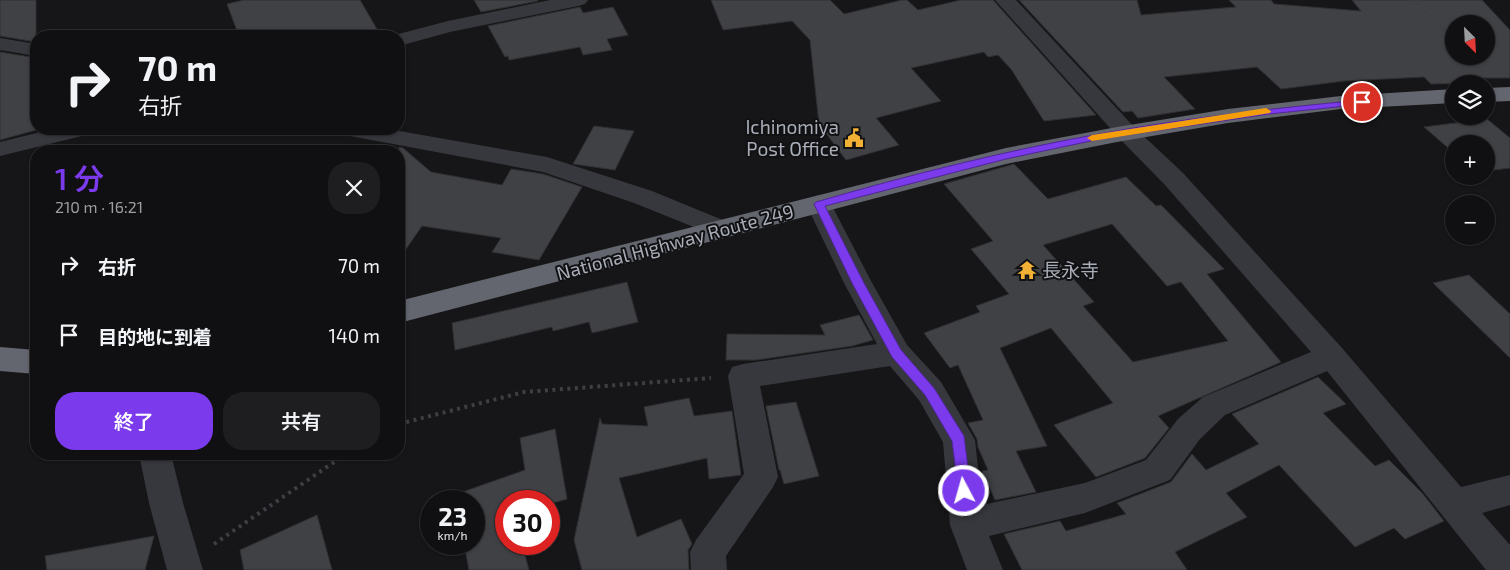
<!DOCTYPE html>
<html lang="ja">
<meta charset="utf-8">
<style>
:root{--surface:#101012;--page:#1e1e20;--text:#f1f3f6;--muted:#9c9d9f;--line:#303032;--accent:#7c3aed}
body{margin:0;font-family:"Exo 2","Noto Sans JP",sans-serif;background:var(--page);color:var(--text);height:100vh;display:flex;flex-direction:column;font-size:19px;white-space:nowrap}
*{box-sizing:border-box;margin:0}
p{font-size:16px;color:var(--muted)}
.icon{flex:none;width:28px;height:28px;fill:none;stroke:currentColor;stroke-width:2;stroke-linecap:round;stroke-linejoin:round}
.map{position:relative;flex:1;overflow:hidden}
.drawer{position:absolute;left:30px;top:145px;width:375px;height:315px;display:flex;flex-direction:column;background:var(--surface);border-radius:20px;box-shadow:0 1px 4px #0004,0 0 0 1px var(--line)}
.drawer>*{flex:none}
.top-card{position:absolute;left:30px;top:30px;width:375px;height:105px;border-radius:20px;box-shadow:0 1px 4px #0004,0 0 0 1px var(--line);background:#101012;color:var(--text);overflow:hidden}
.needle{width:32px;rotate:156deg}
.buttons{position:absolute;left:1445px;top:15px;display:grid;gap:10px}
.buttons a{display:grid;place-items:center;width:50px;height:50px;border-radius:50%;background:var(--surface);box-shadow:0 1px 4px #0004,0 0 0 1px var(--line);font-size:25px}
.speed{position:absolute;left:420px;top:490px;display:flex;gap:10px;font-size:25px;font-weight:700;text-align:center}
.speed>*{display:grid;place-content:center;width:65px;height:65px;border-radius:50%;background:var(--surface);box-shadow:0 1px 4px #0004,0 0 0 1px var(--line);line-height:1}
.speed small{font-size:12px;font-weight:400}
.speed .limit{border:8px solid #d22;background:#fff;color:#111}
.pin{position:absolute;display:grid;place-items:center;width:42px;height:42px;color:#fff;margin:-21px;border:2px solid #fff;border-radius:50%;box-shadow:0 1px 5px #0007}
.me{position:absolute;width:55px;margin:-28px;rotate:354deg;stroke-linejoin:round;filter:drop-shadow(0 0 4px #0008)}
.turn{display:flex;align-items:center;gap:18px;height:105px;padding:0 25px;font-size:22px}
.turn .icon{width:65px;height:65px;stroke-width:2.5}
.turn b{display:block;font-size:35px;line-height:42px}
.round{display:grid;place-items:center;flex:none;width:52px;height:52px;border-radius:20px;background:var(--page)}
.headline{display:flex;align-items:center;justify-content:space-between;height:85px;padding:0 25px}
h1{font-size:30px;font-weight:600;line-height:38px;color:var(--accent)}
.button{display:flex;gap:10px;margin-top:auto;padding:10px 25px}
.button a{flex:1;height:58px;border-radius:20px;background:var(--accent);color:#fff;font-size:20px;font-weight:600;line-height:58px;text-align:center}
.button a+a{background:var(--page);color:var(--text)}
ul{padding:0;list-style:none}
li{display:flex;align-items:center;gap:15px;height:70px;padding:0 25px}
li div{flex:1}
li b{display:block;font-size:19px}
li em{font-style:normal}
.map>svg:first-child{display:block}
</style>
<div class="map">
<svg width="1510" height="570" viewBox="0 0 1510 570">
<rect width="100%" height="100%" fill="#161618"/>
<path fill="#404145" stroke="#303034" fill-rule="evenodd" d="M 0,0 L 36,0 L 36,42 L 0,36 Z
M 244,0 L 360,0 L 381,36 L 239,36 L 227,4 Z
M 474,0 L 537,0 L 538,1 L 481,12 Z
M 711,0 L 830,0 L 844,14 L 902,0 L 907,0 L 918,10 L 961,0 L 993,0 L 1096,115 L 1044,121 L 1011,69 L 998,55 L 988,57 L 984,52 L 911,68 L 941,101 L 876,118 L 899,145 L 846,160 L 819,124 L 810,40 L 792,21 L 723,30 Z
M 1019,0 L 1137,0 L 1141,15 L 1236,7 L 1229,0 L 1271,0 L 1274,4 L 1361,11 L 1352,0 L 1482,0 L 1510,30 L 1510,78 L 1472,78 L 1477,83 L 1431,84 L 1424,77 L 1344,81 L 1281,89 L 1257,67 L 1164,77 L 1195,109 L 1138,118 L 1132,111 L 1123,112 ZM 1454,24 L 1486,24 L 1486,56 L 1454,56 Z
M 580,7 L 583,13 L 613,7 L 628,35 L 607,39 L 612,50 L 583,55 L 580,47 L 509,60 L 508,56 L 505,57 L 488,26 Z
M 0,52 L 36,58 L 36,130 L 0,140 Z
M 1487,119 L 1510,138 L 1510,168 L 1486,171 L 1486,144 L 1454,144 L 1454,153 L 1424,127 Z
M 594,126 L 634,131 L 615,170 L 573,164 Z
M 399,147 L 403,148 L 431,172 L 502,185 L 511,169 L 543,174 L 582,187 L 539,260 L 492,252 L 501,238 L 422,226 L 399,259 Z
M 1014,164 L 1048,199 L 1126,177 L 1156,206 L 1161,205 L 1224,269 L 1207,274 L 1281,362 L 1158,416 L 1169,428 L 1145,458 L 1096,477 L 1054,425 L 1113,403 L 1051,328 L 1000,348 L 1047,446 L 1016,451 L 1036,492 L 995,500 L 982,471 L 988,470 L 978,447 L 977,439 L 968,423 L 983,420 L 958,365 L 950,368 L 924,333 L 980,312 L 976,306 L 1009,294 L 971,249 L 993,241 L 944,184 ZM 1112,224 L 1167,286 L 1181,282 L 1228,341 L 1133,362 L 1083,306 L 1094,302 L 1043,245 Z
M 1469,275 L 1510,314 L 1510,358 L 1433,283 Z
M 627,282 L 638,322 L 592,333 L 589,322 L 553,331 L 552,327 L 455,350 L 452,323 Z
M 859,315 L 873,340 L 852,346 L 756,360 L 726,360 L 727,334 L 825,335 L 820,325 Z
M 1318,377 L 1346,404 L 1323,413 L 1375,466 L 1389,460 L 1423,494 L 1444,521 L 1405,539 L 1394,528 L 1355,547 L 1279,465 L 1226,493 L 1247,517 L 1175,552 L 1187,570 L 1022,570 L 1004,534 L 1060,521 L 1066,531 L 1126,514 L 1117,503 L 1171,482 L 1192,454 L 1206,470 L 1259,444 L 1232,414 Z
M 689,398 L 694,416 L 732,411 L 741,475 L 709,479 L 707,458 L 619,478 L 637,537 L 681,519 L 692,544 L 688,550 L 689,570 L 582,570 L 574,540 L 600,418 L 602,424 L 648,426 L 644,407 Z
M 796,402 L 819,476 L 784,484 L 780,470 L 779,470 L 766,406 Z
M 555,429 L 567,499 L 549,504 L 549,501 L 506,501 L 506,544 L 522,544 L 529,570 L 469,570 L 464,544 L 474,544 L 474,501 L 455,501 L 454,495 L 525,470 L 520,438 Z
M 317,515 L 332,570 L 244,570 L 240,550 Z
M 154,536 L 145,570 L 47,570 L 45,556 Z"/>
<g fill="none" stroke-linecap="round" stroke-linejoin="round">
<path stroke="#3d3f44" stroke-width="2.5" stroke-dasharray="2 3" stroke-linecap="butt" d="M 1415,0 L 1454,41
M 1468,56 L 1483,72"/>
<path stroke="#3d3f44" stroke-width="4" stroke-dasharray="3 4.5" stroke-linecap="butt" d="M 399,424 L 524,392 L 711,378
M 214,544 L 346,454"/>
<path fill="#37383d" fill-rule="evenodd" d="M 550,0 L 588,0 L 585,4 L 578,6 L 450,32 L 399,46 L 399,36 L 391,36 L 448,21 Z
M 995,0 L 1016,0 L 1135,128 L 1183,173 L 1342,348 L 1461,487 L 1510,475 L 1510,505 L 1482,513 L 1510,545 L 1510,570 L 1486,570 L 1327,371 L 1225,415 L 1200,439 L 1170,480 L 1085,513 L 989,536 L 1003,570 L 967,570 L 950,525 L 943,442 L 919,400 L 890,366 L 760,386 L 778,477 L 773,487 L 726,556 L 727,570 L 691,570 L 690,552 L 696,540 L 744,474 L 728,376 L 732,367 L 743,364 L 877,344 L 844,283 L 806,204 L 810,198 L 819,195 L 828,198 L 871,281 L 907,345 L 941,382 L 975,440 L 982,505 L 1085,483 L 1146,460 L 1178,419 L 1203,397 L 1311,352 L 1165,185 L 1119,138 Z
M 0,38 L 36,44 L 36,56 L 0,50 Z
M 53,129 L 93,129 L 90,134 L 0,156 L 0,142 Z
M 339,129 L 388,129 L 547,157 L 652,191 L 730,223 L 734,229 L 730,235 L 721,238 L 634,203 L 543,172 L 350,136 L 342,134 Z
M 139,454 L 171,454 L 183,503 L 203,570 L 167,570 L 149,503 Z"/>
<path fill="#63666e" fill-rule="evenodd" d="M 1510,87 L 1510,101 L 1486,102 L 1486,88 Z
M 1454,89 L 1454,103 L 1341,109 L 1228,123 L 1117,142 L 1006,164 L 399,323 L 399,301 L 1006,148 L 1117,127 L 1228,109 L 1341,96 Z
M 0,347 L 36,350 L 36,374 L 0,371 Z"/>
</g>
<path fill="#7c3aed" stroke="#51269a" d="M 1362,100 L 1367,102 L 1366,104 L 1269,114 L 1100,139 L 1006,159 L 825,206 L 864,283 L 901,350 L 934,388 L 964,436 L 971,491 L 969,496 L 964,498 L 959,496 L 952,441 L 925,395 L 892,357 L 852,283 L 814,204 L 816,202 C 909,175 1004,151 1099,134 C 1186,118 1275,108 1362,100 Z"/>
<path fill="#f59e0b" d="M 1266,108 L 1271,111 L 1270,113 L 1092,141 L 1087,138 L 1092,135 Z"/>
<defs>
<g id="civic-bare" transform="scale(1.5)"><path d="M-.6-6.5H3V-4.5H.6V-3L4-1V1h2V6H-6V1h2V-1L-.6-3ZM-1.2 2.5V6h2.4V2.5Z" fill="#f2b134" stroke="#111113" stroke-width="2.5" paint-order="stroke"/></g>
<g id="temple-bare" transform="scale(1.5)"><path d="M0-6L5-2H3V0L6.5 2.5H4V6H1.5V3h-3V6H-4V2.5H-6.5L-3 0V-2H-5Z" fill="#f2b134" stroke="#111113" stroke-width="2.5" paint-order="stroke"/></g>
</defs>
<g fill-rule="evenodd">
<use href="#civic-bare" x="854" y="138"/>
<use href="#temple-bare" x="1027" y="270"/>
</g>
<g text-anchor="middle" stroke-width="4" stroke-linejoin="round" paint-order="stroke">
<g font-size="19" fill="#a8adb8" stroke="#111113" text-anchor="end">
<text x="839" y="134">Ichinomiya<tspan x="839" dy="22">Post Office</tspan></text>
<text x="1042" y="277" text-anchor="start">長永寺</text>
</g>
<g font-size="19" fill="#a8adb8" stroke="#111113">
<text transform="translate(675 242) rotate(-15)" y="7">National Highway Route 249</text>
</g>
</g>
</svg>
<div class="buttons">
<a><svg class="needle" viewBox="-14 -14 28 28"><path d="M0-13l5 13h-10z" fill="#e53935"/><path d="M0 13l5-13h-10z" fill="#9c9d9f"/></svg></a>
<a><svg class="icon" aria-label="layers" viewBox="0 0 24 24"><path d="M12 4l9 5-9 5-9-5zM3 14l9 5 9-5"/></svg></a>
<a>+</a>
<a>−</a>
</div>
<div class="speed"><div>23<small>km/h</small></div><div class="limit">30</div></div>
<div class="pin" style="left:1362px;top:102px;background:#d93025"><svg class="icon" aria-label="arrive" viewBox="0 0 24 24"><path d="M6 21V4h12l-3 4 3 4H6"/></svg></div>
<svg class="me" style="left:964px;top:491px" viewBox="-20 -20 40 40"><circle r="17" fill="#7c3aed" stroke="#fff" stroke-width="3"/><path d="M0-11L8 9 0 5-8 9z" fill="#fff"/></svg>
<div class="top-card">
<div class="turn"><svg class="icon" aria-label="right" viewBox="0 0 24 24"><path d="M7 20v-9h11M14 6l5 5-5 5"/></svg><div><b>70 m</b>右折</div></div>
</div>
<section class="drawer">
<div class="headline"><div><h1>1 分</h1><p>210 m · 16:21</p></div><a class="round"><svg class="icon" aria-label="close" viewBox="0 0 24 24"><path d="M6 6l12 12M18 6L6 18"/></svg></a></div>
<ul>
<li><svg class="icon" aria-label="right" viewBox="0 0 24 24"><path d="M7 20v-9h11M14 6l5 5-5 5"/></svg><div><b>右折</b></div><em>70 m</em></li>
<li><svg class="icon" aria-label="arrive" viewBox="0 0 24 24"><path d="M6 21V4h12l-3 4 3 4H6"/></svg><div><b>目的地に到着</b></div><em>140 m</em></li>
</ul>
<div class="button"><a>終了</a><a>共有</a></div>
</section>
</div>
